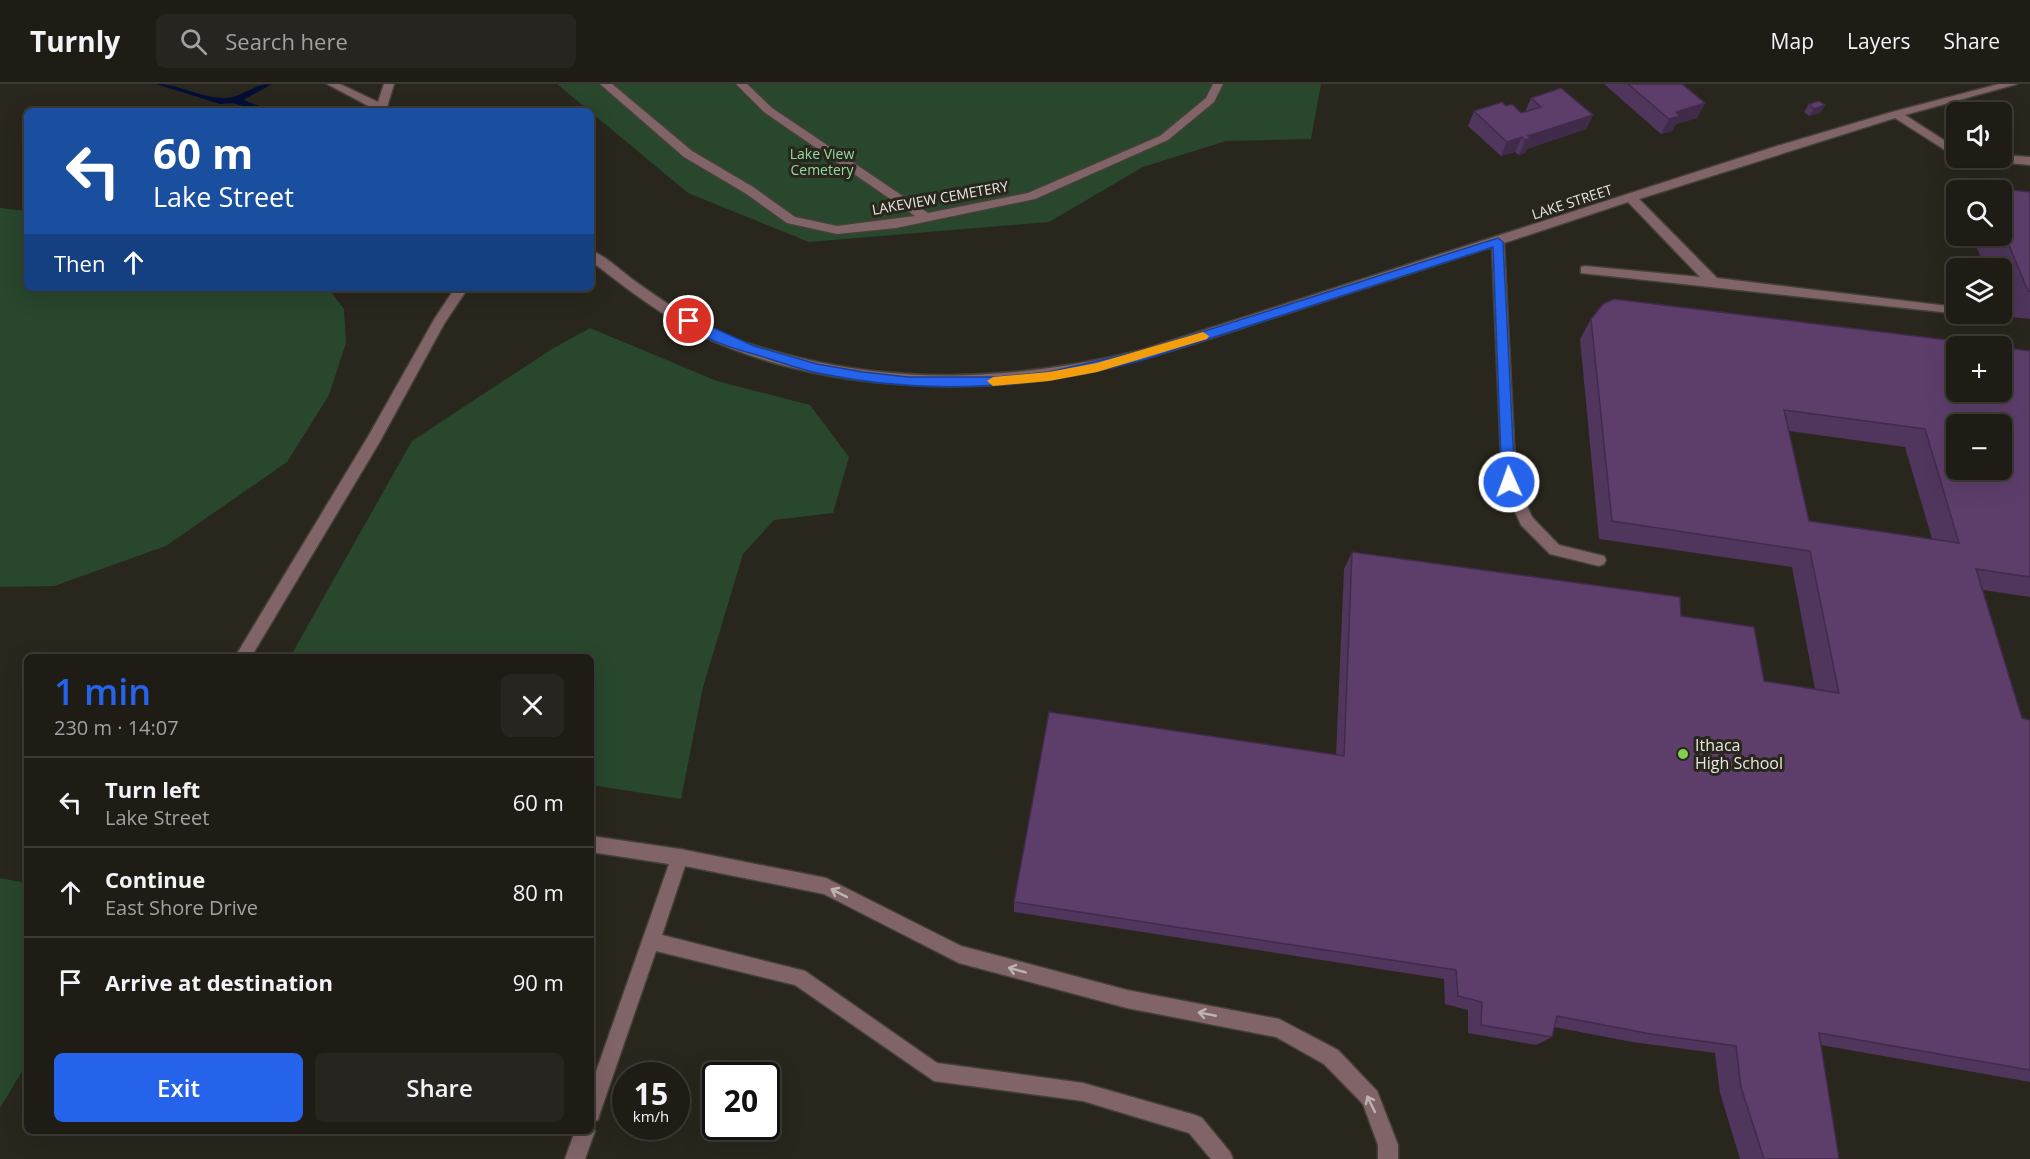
<!DOCTYPE html>
<meta charset="utf-8">
<style>
:root{--surface:#1f1c16;--page:#27251f;--text:#f1f3f6;--muted:#a1a1a1;--line:#3c3a35;--accent:#2563eb}
body{margin:0;font-family:"Open Sans",sans-serif;background:var(--page);color:var(--text);height:100vh;display:flex;flex-direction:column;font-size:22px;white-space:nowrap}
*{box-sizing:border-box;margin:0}
p{font-size:20px;color:var(--muted)}
.icon{flex:none;width:33px;height:33px;fill:none;stroke:currentColor;stroke-width:2;stroke-linecap:round;stroke-linejoin:round}
.map{position:relative;flex:1;overflow:hidden}
.sheet{position:absolute;left:24px;top:570px;width:570px;height:480px;display:flex;flex-direction:column;background:var(--surface);border-radius:9px;box-shadow:0 6px 24px #0002,0 0 0 2px var(--line)}
.sheet>*{flex:none}
.guide{position:absolute;left:24px;top:24px;width:570px;height:183px;border-radius:9px;box-shadow:0 6px 24px #0002,0 0 0 2px var(--line);background:#1a4fa0;color:#fff;overflow:hidden}
.controls{position:absolute;left:1946px;top:18px;display:grid;gap:12px}
.controls a{display:grid;place-items:center;width:66px;height:66px;border-radius:9px;background:var(--surface);box-shadow:0 6px 24px #0002,0 0 0 2px var(--line);font-size:30px}
.speed{position:absolute;left:612px;top:978px;display:flex;gap:12px;font-size:30px;font-weight:700;text-align:center}
.speed>*{display:grid;place-content:center;width:78px;height:78px;border-radius:50%;background:var(--surface);box-shadow:0 6px 24px #0002,0 0 0 2px var(--line);line-height:1}
.speed small{font-size:15px;font-weight:400}
.speed .limit{border:3px solid #111;border-radius:9px;background:#fff;color:#111}
.pin{position:absolute;display:grid;place-items:center;width:51px;height:51px;color:#fff;margin:-26px;border:3px solid #fff;border-radius:50%;box-shadow:0 2px 6px #0007}
.me{position:absolute;width:66px;margin:-33px;rotate:358deg;stroke-linejoin:round;filter:drop-shadow(0 0 4px #0008)}
.turn{display:flex;align-items:center;gap:21px;height:126px;padding:0 30px;font-size:27px}
.turn .icon{width:78px;height:78px;stroke-width:2.5}
.turn b{display:block;font-size:42px;line-height:51px}
.then{display:flex;align-items:center;height:57px;padding:0 30px;background:#0003;gap:12px;font-size:22px}
.round{display:grid;place-items:center;flex:none;width:63px;height:63px;border-radius:9px;background:var(--page)}
.summary{display:flex;align-items:center;justify-content:space-between;height:102px;padding:0 30px}
h1{font-size:36px;font-weight:600;line-height:45px;color:var(--accent)}
.action{display:flex;gap:12px;margin-top:auto;padding:12px 30px}
.action a{flex:1;height:69px;border-radius:9px;background:var(--accent);color:#fff;font-size:24px;font-weight:600;line-height:69px;text-align:center}
.action a+a{background:var(--page);color:var(--text)}
ul{padding:0;list-style:none}
li{display:flex;align-items:center;gap:18px;height:90px;padding:0 30px;border-top:2px solid var(--line)}
li div{flex:1}
li b{display:block;font-size:22px}
li em{font-style:normal}
header{display:flex;align-items:center;gap:36px;box-sizing:border-box;height:84px;padding:0 30px;background:var(--surface);border-bottom:2px solid var(--line)}
header strong{font-size:28px}
nav{display:flex;gap:33px;margin-inline-start:auto;font-size:21px}
.search{width:420px;height:54px;background:var(--page);display:flex;align-items:center;gap:15px;box-sizing:border-box;padding:0 21px;border-radius:9px;color:var(--muted);font-size:22px}
.map>svg:first-child{display:block}
</style>
<header>
<strong>Turnly</strong>
<div class="search"><svg class="icon" aria-label="search" viewBox="0 0 24 24"><circle cx="10" cy="10" r="6"/><path d="M15 15l6 6"/></svg>Search here</div>
<nav><a>Map</a><a>Layers</a><a>Share</a></nav>
</header>
<div class="map">
<svg width="2030" height="1075" viewBox="0 0 2030 1075">
<rect width="100%" height="100%" fill="#29261d"/>
<path fill="#28472d" d="M 557,0 L 1321,0 L 1311,55 L 1226,57 L 1143,83 L 1049,138 L 809,158 L 688,109 Z
M 0,124 L 27,127 L 27,204 L 328,204 L 344,225 L 346,259 L 329,311 L 287,378 L 166,462 L 54,502 L 0,503 Z
M 590,244 L 717,297 L 810,321 L 849,373 L 833,429 L 774,436 L 743,470 L 703,603 L 681,715 L 591,701 L 591,573 L 290,573 L 412,357 L 552,265 Z
M 0,794 L 27,799 L 27,979 L 0,1024 Z"/>
<g fill="none" stroke-linecap="round" stroke-linejoin="round">
<path fill="#030e37" fill-rule="evenodd" d="M 156,0 C 179,0 199,13 222,14 C 240,15 252,0 272,0 L 243,16 L 273,27 L 258,27 L 233,19 L 220,20 Z"/>
<g stroke="#444138" stroke-width="3">
<path id="minor" d="M 327,0 L 340,0 L 378,18 L 384,0 L 394,0 L 387,23 L 392,27 L 378,27 Z
M 600,0 L 612,0 L 692,67 L 753,103 L 795,133 L 837,142 L 915,132 L 764,28 L 736,0 L 747,0 L 772,24 L 928,129 L 1028,109 L 1160,52 L 1206,14 L 1213,0 L 1223,0 L 1214,18 L 1168,56 L 1035,115 L 896,144 L 837,150 L 787,139 L 745,109 L 684,73 Z
M 1999,0 L 2017,0 L 1905,31 L 1956,64 L 1956,73 L 1895,34 L 1639,115 L 1717,194 L 1956,223 L 1956,230 L 1960,230 L 1581,189 L 1581,183 L 1585,182 L 1700,193 L 1628,118 L 1504,159 L 1516,398 L 1532,433 L 1559,461 L 1604,472 L 1606,476 L 1604,480 L 1599,482 L 1550,470 L 1521,441 L 1502,398 L 1492,163 C 1421,186 1350,209 1279,232 C 1220,251 1161,272 1100,286 C 977,314 822,307 706,254 C 665,234 627,205 591,177 L 591,167 C 605,171 620,186 632,195 C 657,213 682,230 709,244 C 737,258 769,266 800,274 C 914,302 1028,294 1142,266 L 1777,62 L 1892,28 Z
M 2001,71 L 2030,73 L 2030,81 L 1998,78 L 1992,74 L 2001,74 Z
M 455,204 L 468,204 L 444,240 L 379,359 L 251,573 L 235,573 L 369,351 L 435,234 Z
M 1973,230 L 1999,230 L 2000,231 C 1995,238 1978,237 1973,230 Z
M 591,752 L 680,765 L 826,794 L 961,862 L 1127,906 L 1279,935 L 1338,966 L 1377,1007 L 1398,1061 L 1398,1075 L 1378,1075 L 1378,1061 L 1363,1020 L 1324,980 L 1276,953 L 1127,924 L 959,879 L 824,810 L 685,782 L 662,851 L 805,887 L 937,979 L 1083,999 L 1195,1031 L 1202,1034 L 1230,1068 L 1233,1075 L 1211,1075 L 1189,1049 L 1083,1017 L 934,997 L 795,901 L 656,867 L 600,1029 L 598,1036 L 591,1038 L 591,1002 L 669,780 L 591,768 Z
M 591,1040 L 595,1047 L 585,1075 L 565,1075 L 575,1047 L 591,1047 Z"/>
</g>
<use href="#minor" fill="#816467" fill-rule="evenodd"/>
</g>
<path fill="#50355c" fill-rule="evenodd" d="M 1604,0 L 1683,0 L 1705,19 L 1697,34 L 1676,40 L 1672,47 L 1661,50 Z
M 1531,14 L 1593,31 L 1586,45 L 1527,65 L 1525,69 L 1519,71 L 1515,68 L 1501,72 L 1468,42 L 1474,27 L 1506,22 L 1521,29 L 1525,28 Z
M 1809,20 L 1820,29 L 1809,32 L 1804,28 Z
M 1985,103 L 2030,108 L 2030,235 L 2003,232 L 2001,226 L 2001,184 L 1985,184 L 1972,152 L 2001,152 L 2001,106 L 1982,106 Z
M 1591,235 L 2030,267 L 2030,513 L 1983,506 L 2022,634 L 2030,636 L 2030,998 L 1821,961 L 1839,1075 L 1740,1075 L 1720,1009 L 1715,969 L 1632,958 L 1554,943 L 1552,953 L 1536,961 L 1468,949 L 1468,926 L 1445,920 L 1444,895 L 1014,828 L 1014,818 L 1336,671 L 1344,485 L 1352,468 L 1681,532 L 1764,597 L 1815,605 L 1792,483 L 1599,455 L 1580,255 ZM 1789,347 L 1905,363 L 1932,455 L 1809,437 Z"/>
<path fill="#412b4b" d="M 1705,19 L 1697,34 L 1676,40 L 1672,47 L 1661,50 L 1669,35 L 1676,28 Z
M 1825,21 L 1820,29 L 1809,32 L 1814,25 Z
M 1593,31 L 1586,45 L 1527,65 L 1525,69 L 1519,71 L 1525,56 L 1528,52 Z
M 1522,53 L 1515,68 L 1501,72 L 1507,58 Z"/>
<path fill="#5d3e6b" stroke="#412b4b" stroke-width="1.5" fill-rule="evenodd" d="M 1628,0 L 1682,0 L 1705,19 L 1676,28 L 1680,32 L 1669,35 Z
M 1561,4 L 1593,31 L 1528,52 L 1531,54 L 1525,56 L 1522,53 L 1507,58 L 1474,27 L 1502,18 L 1506,22 L 1512,20 L 1521,29 L 1541,23 L 1531,14 Z
M 1819,17 L 1825,21 L 1814,25 L 1809,20 Z
M 1985,103 L 2030,108 L 2030,207 L 2028,207 L 2001,142 L 2001,106 L 1987,106 Z
M 1614,215 L 1997,262 L 1956,262 L 1956,308 L 2001,308 L 2001,263 L 2030,267 L 2030,493 L 1976,485 L 2022,634 L 2030,636 L 2030,986 L 1819,949 L 1839,1075 L 1764,1075 L 1741,1003 L 1736,962 L 1651,950 L 1557,932 L 1552,953 L 1481,941 L 1482,918 L 1458,912 L 1456,886 L 1014,818 L 1049,628 L 1344,672 L 1352,468 L 1680,513 L 1681,532 L 1754,543 L 1764,597 L 1839,609 L 1810,467 L 1612,437 L 1591,235 L 1603,220 ZM 1784,326 L 1925,345 L 1959,459 L 1809,437 ZM 1956,340 L 2001,340 L 2001,386 L 1956,386 Z"/>
<defs><path id="oneway-shaft" d="M-6 0H5M1.5-3L5.5 0L1.5 3" fill="none" stroke-width="1.6" stroke-linecap="round" stroke-linejoin="round" transform="scale(1.5)"/></defs>
<g stroke="#bfb3b0">
<use href="#oneway-shaft" transform="translate(839 809) rotate(-153)"/>
<use href="#oneway-shaft" transform="translate(1017 886) rotate(-165)"/>
<use href="#oneway-shaft" transform="translate(1207 930) rotate(-169)"/>
<use href="#oneway-shaft" transform="translate(1371 1020) rotate(-116)"/>
</g>
<path fill="#2563eb" stroke="#184099" stroke-width="1.5" d="M 1498,154 L 1503,158 L 1515,398 L 1509,403 L 1502,398 L 1493,163 L 1143,276 C 1038,304 926,312 818,289 C 798,285 777,277 757,271 C 738,266 695,253 683,237 L 689,233 L 754,262 L 817,280 L 863,288 L 908,293 L 998,293 L 1049,288 L 1142,267 Z"/>
<path fill="#f59e0b" d="M 1203,248 L 1209,252 L 1207,255 L 1097,288 L 1049,297 L 993,302 L 987,297 L 993,293 L 1049,288 L 1097,279 Z"/>
<circle fill="#82d04f" stroke="#29261d" stroke-width="2" cx="1683" cy="670" r="6"/>
<g text-anchor="middle" stroke-width="6" stroke-linejoin="round" paint-order="stroke">
<g font-size="14" fill="#94dc9f" stroke="#29261d">
<text x="822" y="75">Lake View<tspan x="822" dy="16">Cemetery</tspan></text>
</g>
<g font-size="14" fill="#e9e7e1" stroke="#29261d">
<text transform="translate(940 114) rotate(-10)" y="5">LAKEVIEW CEMETERY</text>
<text transform="translate(1572 118) rotate(-18)" y="5">LAKE STREET</text>
</g>
<g font-size="16" fill="#e9e7e1" stroke="#29261d" text-anchor="start">
<text x="1695" y="667">Ithaca<tspan x="1695" dy="18">High School</tspan></text>
</g>
</g>
</svg>
<div class="controls">
<a><svg class="icon" aria-label="sound" viewBox="0 0 24 24"><path d="M4 9h4l5-4v14l-5-4H4zM17 9q2 3 0 6"/></svg></a>
<a><svg class="icon" aria-label="search" viewBox="0 0 24 24"><circle cx="10" cy="10" r="6"/><path d="M15 15l6 6"/></svg></a>
<a><svg class="icon" aria-label="layers" viewBox="0 0 24 24"><path d="M12 4l9 5-9 5-9-5zM3 14l9 5 9-5"/></svg></a>
<a>+</a>
<a>−</a>
</div>
<div class="speed"><div>15<small>km/h</small></div><div class="limit">20</div></div>
<div class="pin" style="left:689px;top:237px;background:#d93025"><svg class="icon" aria-label="arrive" viewBox="0 0 24 24"><path d="M6 21V4h12l-3 4 3 4H6"/></svg></div>
<svg class="me" style="left:1509px;top:398px" viewBox="-20 -20 40 40"><circle r="17" fill="#2563eb" stroke="#fff" stroke-width="3"/><path d="M0-11L8 9 0 5-8 9z" fill="#fff"/></svg>
<div class="guide">
<div class="turn"><svg class="icon" aria-label="left" viewBox="0 0 24 24"><path d="M17 20v-9H6M10 6l-5 5 5 5"/></svg><div><b>60 m</b>Lake Street</div></div>
<div class="then">Then<svg class="icon" aria-label="ahead" viewBox="0 0 24 24"><path d="M12 20V5M6 11l6-6 6 6"/></svg></div>
</div>
<section class="sheet">
<div class="summary"><div><h1>1 min</h1><p>230 m · 14:07</p></div><a class="round"><svg class="icon" aria-label="close" viewBox="0 0 24 24"><path d="M6 6l12 12M18 6L6 18"/></svg></a></div>
<ul>
<li><svg class="icon" aria-label="left" viewBox="0 0 24 24"><path d="M17 20v-9H6M10 6l-5 5 5 5"/></svg><div><b>Turn left</b><p>Lake Street</p></div><em>60 m</em></li>
<li><svg class="icon" aria-label="ahead" viewBox="0 0 24 24"><path d="M12 20V5M6 11l6-6 6 6"/></svg><div><b>Continue</b><p>East Shore Drive</p></div><em>80 m</em></li>
<li><svg class="icon" aria-label="arrive" viewBox="0 0 24 24"><path d="M6 21V4h12l-3 4 3 4H6"/></svg><div><b>Arrive at destination</b></div><em>90 m</em></li>
</ul>
<div class="action"><a>Exit</a><a>Share</a></div>
</section>
</div>
